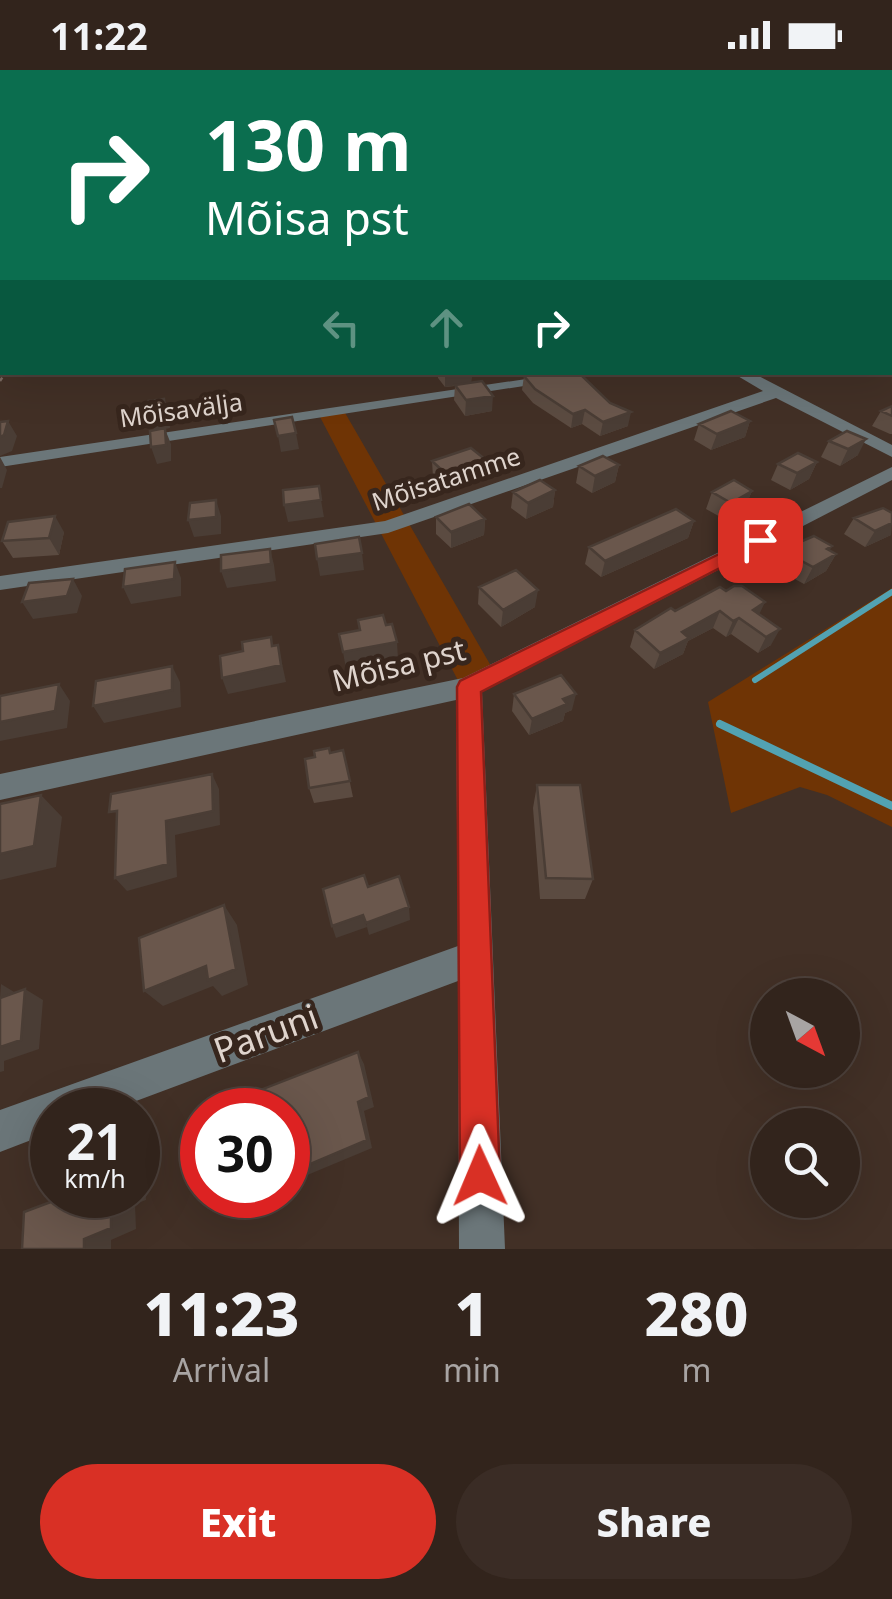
<!DOCTYPE html>
<meta charset="utf-8">
<style>
:root{--surface:#32241c;--page:#3a2c25;--text:#f1f3f6;--muted:#a8a4a3;--line:#4d413b;--accent:#d93025}
body{margin:0;font-family:"Noto Sans",sans-serif;background:var(--page);color:var(--text);height:100vh;display:flex;flex-direction:column;font-size:38px;white-space:nowrap}
*{box-sizing:border-box;margin:0}
p{font-size:32px;color:var(--muted)}
.icon{flex:none;width:55px;height:55px;fill:none;stroke:currentColor;stroke-width:2;stroke-linecap:round;stroke-linejoin:round}
.map{position:relative;height:1179px;overflow:hidden}
.details{display:flex;flex-direction:column;background:var(--surface);flex:1}
.details>*{flex:none}
.hud{position:absolute;left:0px;top:0px;width:892px;height:305px;box-shadow:0 10px 40px #0002,0 0 0 2px var(--line);background:#0b6e4f;color:#fff;overflow:hidden}
.needle{width:65px;rotate:139deg}
.tools{position:absolute;left:750px;top:908px;display:grid;gap:20px}
.tools a{display:grid;place-items:center;width:110px;height:110px;border-radius:50%;background:var(--surface);box-shadow:0 10px 40px #0002,0 0 0 2px var(--line);font-size:50px}
.speed{position:absolute;left:30px;top:1018px;display:flex;gap:20px;font-size:50px;font-weight:700;text-align:center}
.speed>*{display:grid;place-content:center;width:130px;height:130px;border-radius:50%;background:var(--surface);box-shadow:0 10px 40px #0002,0 0 0 2px var(--line);line-height:1}
.speed small{font-size:25px;font-weight:400}
.speed .limit{border:15px solid #d22;background:#fff;color:#111}
.pin{position:absolute;display:grid;place-items:center;width:85px;height:85px;color:#fff;margin:-42px;border-radius:20px;box-shadow:0 5px 15px #0006}
.me{position:absolute;width:110px;margin:-55px;rotate:359deg;stroke-linejoin:round;filter:drop-shadow(0 0 8px #0008)}
.turn{display:flex;align-items:center;gap:35px;height:210px;padding:0 40px;font-size:45px}
.turn .icon{width:130px;height:130px;stroke-width:2.5}
.turn b{display:block;font-size:70px;line-height:85px}
.lanes{display:flex;align-items:center;height:95px;padding:0 40px;background:#0003;justify-content:center;gap:50px;direction:ltr}
.lanes .off{opacity:.35}
.eta{display:flex;justify-content:space-evenly;align-items:center;height:170px;text-align:center}
.eta b{font-size:60px;font-weight:800;line-height:70px}
.action{display:flex;gap:20px;margin-top:auto;padding:20px 40px}
.action a{flex:1;height:115px;border-radius:60px;background:var(--accent);color:#fff;font-size:40px;font-weight:800;line-height:115px;text-align:center}
.action a+a{background:var(--page);color:var(--text)}
.status{display:flex;justify-content:space-between;align-items:center;height:70px;padding:0 50px;background:var(--surface);direction:ltr}
.status svg{height:28px;fill:currentColor}
.map>svg:first-child{display:block}
</style>
<div class="status"><b>11:22</b><svg viewBox="0 0 49 12"><path d="M0 12V9h3v3zM5 12V6h3v6zM10 12V3h3v9zM15 12V0h3v12zM26 1h20v11H26zM47 4h2v5h-2z"/></svg></div>
<div class="map">
<svg width="892" height="1179" viewBox="0 0 892 1179">
<rect width="100%" height="100%" fill="#423026"/>
<path fill="#6f3405" d="M 344,341 L 495,603 L 462,618 L 319,345 Z
M 892,518 L 892,757 L 827,725 L 800,717 L 731,743 L 708,632 Z"/>
<g fill="none" stroke-linecap="round" stroke-linejoin="round">
<path stroke="#52a2b2" stroke-width="6" d="M 755,610 L 892,522"/>
<path stroke="#52a2b2" stroke-width="8" d="M 720,654 L 892,736"/>
<path stroke="#7a6a61" stroke-width="2.5" stroke-dasharray="4 4" stroke-linecap="butt" d="M 0,311 L 6,302"/>
<path fill="#6b7679" fill-rule="evenodd" d="M 890,158 L 892,158 L 892,164 L 890,164 Z
M 573,302 L 614,302 L 0,397 L 0,387 Z
M 731,302 L 751,302 L 892,375 L 892,387 L 776,328 L 388,463 L 0,520 L 0,506 L 385,451 L 763,321 Z
M 892,397 L 892,410 L 482,622 L 505,1179 L 459,1179 L 458,911 L 112,1040 L 52,1040 L 52,1062 L 0,1082 L 0,1040 L 458,876 L 456,630 L 0,730 L 0,704 L 463,608 Z"/>
</g>
<path fill="#5b4b41" d="M 438,302 L 472,302 L 471,313 L 492,341 L 465,346 L 454,330 L 455,316 L 445,317 L 438,308 Z
M 524,306 L 628,356 L 600,366 L 582,354 L 571,358 L 533,333 L 522,320 Z
M 892,336 L 892,364 L 890,364 L 872,356 L 881,341 Z
M 750,351 L 745,367 L 711,380 L 694,370 L 699,354 Z
M 847,361 L 858,385 L 840,396 L 821,387 L 829,371 Z
M 486,390 L 485,407 L 445,419 L 433,407 L 432,391 Z
M 817,392 L 809,409 L 790,420 L 771,410 L 778,394 Z
M 619,395 L 615,412 L 592,423 L 576,413 L 579,396 Z
M 555,420 L 553,437 L 526,449 L 511,438 L 513,422 Z
M 752,421 L 745,437 L 724,449 L 706,439 L 712,422 Z
M 436,447 L 485,449 L 484,465 L 451,478 L 436,464 Z
M 854,448 L 891,465 L 865,477 L 844,464 Z
M 694,451 L 688,468 L 601,507 L 585,494 L 589,477 Z
M 64,462 L 59,485 L 13,488 L 2,471 Z
M 781,480 L 830,481 L 836,484 L 826,501 L 804,514 L 773,497 Z
M 479,517 L 535,537 L 501,557 L 478,534 Z
M 726,521 L 759,544 L 771,575 L 758,583 L 731,564 L 726,567 L 713,558 L 688,571 L 683,584 L 654,599 L 630,577 L 635,560 Z
M 514,624 L 572,640 L 565,643 L 563,651 L 529,665 L 512,641 Z
M 343,680 L 353,727 L 314,733 L 309,718 L 330,683 Z
M 537,715 L 593,809 L 585,829 L 540,829 L 533,738 Z"/>
<path fill="#4a3d35" d="M 445,302 L 472,302 L 471,313 L 445,317 Z
M 512,302 L 544,302 L 512,307 Z
M 493,326 L 492,341 L 465,346 L 466,330 Z
M 164,329 L 169,344 L 170,358 L 165,359 L 171,374 L 171,391 L 157,394 L 151,377 L 154,360 L 149,345 Z
M 585,340 L 582,354 L 571,358 L 573,344 Z
M 631,342 L 628,356 L 600,366 L 603,352 Z
M 8,351 L 17,366 L 12,381 L 0,386 L 0,367 Z
M 750,351 L 745,367 L 711,380 L 717,364 Z
M 296,363 L 299,379 L 281,382 L 278,366 Z
M 866,369 L 858,385 L 840,396 L 848,379 Z
M 0,387 L 7,400 L 2,418 L 0,418 Z
M 486,390 L 485,407 L 445,419 L 445,403 Z
M 817,392 L 809,409 L 790,420 L 797,403 Z
M 619,395 L 615,412 L 592,423 L 595,406 Z
M 555,420 L 553,437 L 526,449 L 528,433 Z
M 752,421 L 745,437 L 724,449 L 731,433 Z
M 216,430 L 221,446 L 221,464 L 194,467 L 188,450 Z
M 321,430 L 324,447 L 288,452 L 284,435 Z
M 55,446 L 64,462 L 59,485 L 49,468 Z
M 485,449 L 484,465 L 451,478 L 451,462 Z
M 694,451 L 688,468 L 601,507 L 605,491 Z
M 892,453 L 891,465 L 865,477 L 875,461 Z
M 832,476 L 824,491 L 836,484 L 826,501 L 804,514 L 813,497 L 827,479 Z
M 270,479 L 274,495 L 276,511 L 227,518 L 221,501 Z
M 362,483 L 364,500 L 320,506 L 317,489 Z
M 175,492 L 181,508 L 181,526 L 131,534 L 123,517 Z
M 73,509 L 82,526 L 77,543 L 33,549 L 22,532 Z
M 538,520 L 535,537 L 501,557 L 503,540 Z
M 765,532 L 757,549 L 753,540 Z
M 720,541 L 713,558 L 688,571 L 683,584 L 654,599 L 660,583 L 682,562 Z
M 739,548 L 731,564 L 726,567 L 733,551 Z
M 780,559 L 771,575 L 758,583 L 766,567 Z
M 397,572 L 398,589 L 346,599 L 343,582 Z
M 278,575 L 286,612 L 228,624 L 222,608 Z
M 172,596 L 180,612 L 181,637 L 104,653 L 93,636 Z
M 59,614 L 70,631 L 67,658 L 0,671 L 0,652 Z
M 576,624 L 572,640 L 565,643 L 563,651 L 529,665 L 532,649 L 563,629 Z
M 212,704 L 219,719 L 220,755 L 175,765 L 177,807 L 127,821 L 115,808 Z
M 41,725 L 62,747 L 56,797 L 0,810 L 0,784 Z
M 224,835 L 237,855 L 248,915 L 222,926 L 213,916 L 163,936 L 144,921 Z
M 409,837 L 410,850 L 369,865 L 366,853 Z
M 363,845 L 367,857 L 336,868 L 332,856 Z
M 1,914 L 19,925 L 0,928 Z
M 25,919 L 43,930 L 39,979 L 4,991 L 4,1001 L 0,1002 L 0,977 Z
M 358,982 L 364,994 L 374,1037 L 364,1041 L 372,1078 L 305,1106 L 294,1101 L 358,1032 Z
M 292,1085 L 302,1092 L 288,1098 L 288,1087 Z
M 138,1108 L 145,1109 L 146,1130 L 135,1134 L 136,1159 L 111,1170 L 111,1179 L 84,1179 L 84,1169 L 111,1131 L 122,1125 L 138,1125 Z"/>
<path fill="#6a574c" stroke="#4a3d35" stroke-width="2.5" d="M 0,132 L 2,132 L 2,183 L 0,184 Z
M 890,170 L 892,170 L 892,251 L 890,252 Z
M 550,302 L 578,302 L 610,333 L 631,342 L 603,352 L 585,340 L 573,344 L 535,319 L 524,306 Z
M 482,311 L 493,326 L 466,330 L 455,315 Z
M 164,329 L 165,342 L 149,345 L 148,331 Z
M 892,336 L 892,346 L 881,341 Z
M 731,341 L 750,351 L 717,364 L 699,354 Z
M 292,347 L 296,363 L 278,366 L 274,350 Z
M 8,351 L 4,365 L 0,367 L 0,352 Z
M 165,358 L 166,375 L 151,377 L 150,361 Z
M 847,361 L 866,369 L 848,379 L 829,371 Z
M 471,378 L 486,390 L 445,403 L 432,391 Z
M 798,383 L 817,392 L 797,403 L 778,394 Z
M 603,386 L 619,395 L 595,406 L 579,396 Z
M 540,410 L 555,420 L 528,433 L 513,422 Z
M 734,410 L 752,421 L 731,433 L 712,422 Z
M 319,416 L 321,430 L 284,435 L 283,420 Z
M 216,430 L 216,447 L 188,450 L 190,433 Z
M 469,434 L 485,449 L 451,462 L 436,447 Z
M 883,438 L 892,443 L 892,453 L 875,461 L 854,448 Z
M 676,439 L 694,451 L 605,491 L 589,477 Z
M 55,446 L 49,468 L 2,471 L 8,452 Z
M 814,466 L 832,476 L 827,479 L 836,484 L 813,497 L 781,480 Z
M 359,467 L 362,483 L 317,489 L 315,474 Z
M 270,479 L 271,494 L 221,501 L 221,485 Z
M 175,492 L 174,509 L 123,517 L 125,499 Z
M 516,500 L 538,520 L 503,540 L 479,517 Z
M 73,509 L 67,526 L 22,532 L 29,513 Z
M 734,516 L 742,516 L 765,532 L 753,540 L 780,559 L 766,567 L 739,548 L 733,551 L 720,541 L 682,562 L 689,568 L 660,583 L 635,560 L 671,538 L 675,541 L 720,517 L 726,521 Z
M 383,545 L 386,555 L 392,554 L 397,572 L 343,582 L 339,564 L 360,560 L 358,550 Z
M 271,567 L 272,576 L 278,575 L 281,595 L 222,608 L 220,586 L 243,581 L 242,572 Z
M 172,596 L 172,620 L 93,636 L 96,611 Z
M 561,605 L 576,624 L 563,629 L 567,634 L 532,649 L 514,624 Z
M 59,614 L 55,641 L 0,652 L 0,626 Z
M 329,678 L 330,683 L 343,680 L 350,711 L 309,718 L 305,689 L 315,687 L 314,681 Z
M 212,704 L 213,741 L 166,751 L 168,794 L 115,808 L 117,741 L 109,742 L 111,724 Z
M 537,715 L 580,715 L 593,809 L 546,808 Z
M 41,725 L 34,776 L 0,784 L 0,734 Z
M 364,805 L 368,817 L 399,806 L 409,837 L 366,853 L 363,845 L 332,856 L 323,819 Z
M 224,835 L 236,899 L 208,910 L 206,896 L 144,921 L 139,868 Z
M 25,919 L 21,970 L 0,977 L 0,928 Z
M 358,982 L 369,1027 L 358,1032 L 367,1070 L 294,1101 L 292,1085 L 288,1087 L 288,1040 L 247,1040 L 245,1026 Z
M 57,1125 L 122,1125 L 122,1126 L 111,1131 L 111,1158 L 84,1169 L 84,1179 L 22,1179 L 24,1142 L 56,1130 Z"/>
<linearGradient id="sky" x2="0" y2="1"><stop stop-color="#241a15"/><stop offset="0.44" stop-color="#544e52"/><stop offset="1" stop-color="#544e52" stop-opacity="0"/></linearGradient>
<rect width="892" height="297" fill="url(#sky)"/>
<path fill="#d93025" stroke="#8d1f18" stroke-width="2.5" d="M 760,464 L 766,465 L 766,474 L 481,622 L 500,1106 L 494,1120 L 480,1126 L 466,1120 L 460,1106 L 457,617 L 460,611 Z"/>
<g text-anchor="middle" stroke-width="10" stroke-linejoin="round" paint-order="stroke">
<g font-size="25" fill="#dfd4cd" stroke="#37261d">
<text transform="translate(181 340) rotate(-8)" y="9">Mõisavälja</text>
<text transform="translate(446 409) rotate(-18)" y="9">Mõisatamme</text>
</g>
<g font-size="30" fill="#dfd4cd" stroke="#37261d">
<text transform="translate(399 596) rotate(-14)" y="10">Mõisa pst</text>
</g>
<g font-size="35" fill="#dfd4cd" stroke="#37261d">
<text transform="translate(266 964) rotate(-20)" y="12">Paruni</text>
</g>
</g>
</svg>
<div class="tools">
<a><svg class="needle" viewBox="-14 -14 28 28"><path d="M0-13l5 13h-10z" fill="#e53935"/><path d="M0 13l5-13h-10z" fill="#a8a4a3"/></svg></a>
<a><svg class="icon" aria-label="search" viewBox="0 0 24 24"><circle cx="10" cy="10" r="6"/><path d="M15 15l6 6"/></svg></a>
</div>
<div class="speed"><div>21<small>km/h</small></div><div class="limit">30</div></div>
<div class="pin" style="left:760px;top:470px;background:#d93025"><svg class="icon" aria-label="arrive" viewBox="0 0 24 24"><path d="M6 21V4h12l-3 4 3 4H6"/></svg></div>
<svg class="me" style="left:480px;top:1106px" viewBox="-20 -20 40 40"><path d="M0-17L14 15 0 8-14 15z" fill="#d93025" stroke="#fff" stroke-width="4"/></svg>
<div class="hud">
<div class="turn"><svg class="icon" aria-label="right" viewBox="0 0 24 24"><path d="M7 20v-9h11M14 6l5 5-5 5"/></svg><div><b>130 m</b>Mõisa pst</div></div>
<div class="lanes"><svg class="icon off" aria-label="left" viewBox="0 0 24 24"><path d="M17 20v-9H6M10 6l-5 5 5 5"/></svg><svg class="icon off" aria-label="ahead" viewBox="0 0 24 24"><path d="M12 20V5M6 11l6-6 6 6"/></svg><svg class="icon" aria-label="right" viewBox="0 0 24 24"><path d="M7 20v-9h11M14 6l5 5-5 5"/></svg></div>
</div>
</div>
<section class="details">
<div class="eta">
<div><b>11:23</b><p>Arrival</p></div>
<div><b>1</b><p>min</p></div>
<div><b>280</b><p>m</p></div>
</div>
<div class="action"><a>Exit</a><a>Share</a></div>
</section>
